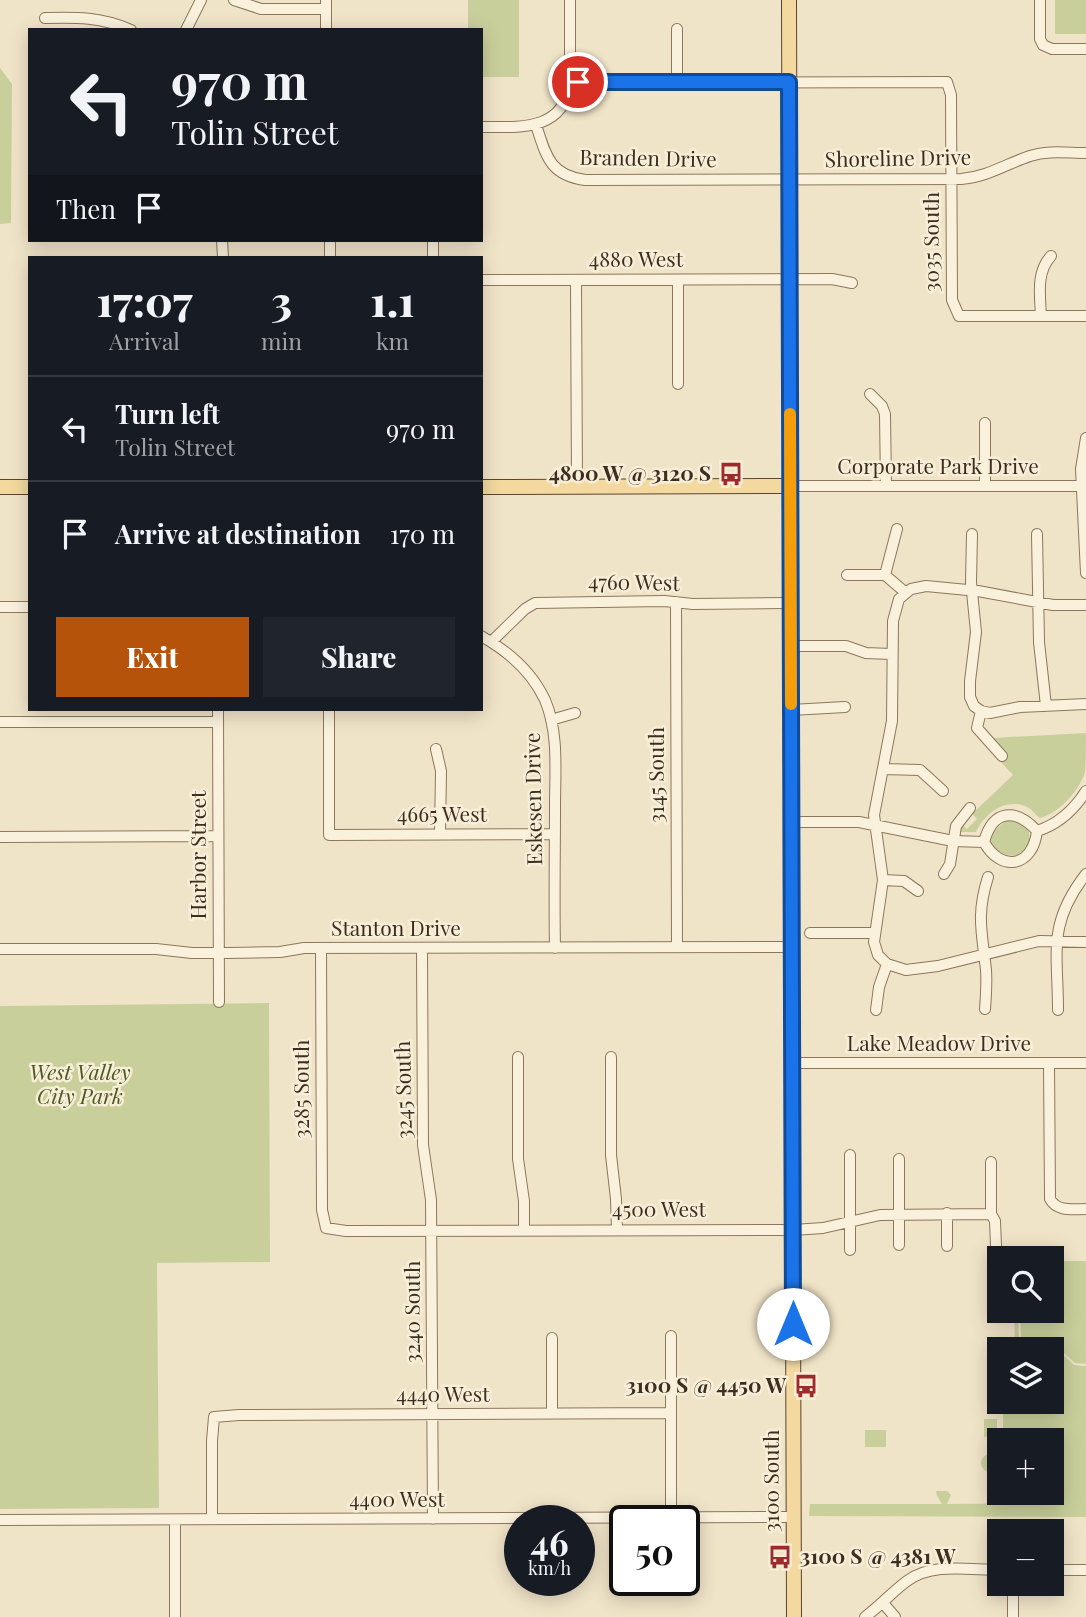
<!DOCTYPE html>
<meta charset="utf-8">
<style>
:root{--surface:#171b24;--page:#20242c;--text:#f1f3f6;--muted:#9ea1a6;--line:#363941;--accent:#b45309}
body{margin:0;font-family:"Playfair Display",serif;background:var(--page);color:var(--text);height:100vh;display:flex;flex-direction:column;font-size:26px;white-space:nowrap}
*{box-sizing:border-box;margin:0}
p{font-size:23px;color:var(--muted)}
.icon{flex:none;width:38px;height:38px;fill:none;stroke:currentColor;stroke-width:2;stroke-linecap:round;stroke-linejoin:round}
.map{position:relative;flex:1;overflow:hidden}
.details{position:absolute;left:28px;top:256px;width:455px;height:455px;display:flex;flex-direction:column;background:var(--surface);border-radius:0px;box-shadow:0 4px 18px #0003}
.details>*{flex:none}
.hud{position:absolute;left:28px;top:28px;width:455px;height:214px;border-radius:0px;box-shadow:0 4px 18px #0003;background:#171b24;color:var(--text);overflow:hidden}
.tools{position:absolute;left:987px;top:1246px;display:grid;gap:14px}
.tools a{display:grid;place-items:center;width:77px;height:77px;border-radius:0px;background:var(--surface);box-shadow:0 4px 18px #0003;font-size:35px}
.speed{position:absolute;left:504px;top:1505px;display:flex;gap:14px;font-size:35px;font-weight:700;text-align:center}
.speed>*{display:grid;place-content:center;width:91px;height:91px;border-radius:50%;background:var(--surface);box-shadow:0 4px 18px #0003;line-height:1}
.speed small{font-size:18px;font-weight:400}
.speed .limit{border:4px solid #111;border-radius:10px;background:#fff;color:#111}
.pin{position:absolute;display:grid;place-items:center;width:60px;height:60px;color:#fff;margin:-30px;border:4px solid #fff;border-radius:50%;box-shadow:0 2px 7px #0007}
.me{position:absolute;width:77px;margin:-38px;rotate:0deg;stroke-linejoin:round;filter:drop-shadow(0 0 5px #0008)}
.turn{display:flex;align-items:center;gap:24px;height:147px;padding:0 28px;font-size:32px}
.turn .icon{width:91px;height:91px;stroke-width:2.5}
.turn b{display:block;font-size:49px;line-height:60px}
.then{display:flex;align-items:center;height:66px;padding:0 28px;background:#0003;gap:14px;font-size:26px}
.eta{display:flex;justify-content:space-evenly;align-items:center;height:119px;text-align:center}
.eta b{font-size:42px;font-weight:800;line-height:49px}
.action{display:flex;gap:14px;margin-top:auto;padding:14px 28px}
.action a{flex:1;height:80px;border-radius:0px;background:var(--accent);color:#fff;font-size:28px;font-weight:800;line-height:80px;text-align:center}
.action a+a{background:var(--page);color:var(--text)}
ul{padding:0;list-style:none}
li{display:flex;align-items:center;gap:21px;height:105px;padding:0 28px;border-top:2px solid var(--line)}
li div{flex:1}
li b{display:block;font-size:26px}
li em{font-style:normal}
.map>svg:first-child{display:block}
</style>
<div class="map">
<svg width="1086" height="1617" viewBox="0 0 1086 1617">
<rect width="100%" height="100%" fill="#f0e4c8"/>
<path fill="#c9cf9b" d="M 468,0 L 519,0 L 519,77 L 481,77 L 481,30 L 468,30 Z
M 1055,0 L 1086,0 L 1086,34 L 1055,34 Z
M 0,68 L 12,84 L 11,223 L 0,224 Z
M 1086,733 C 1086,746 1086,761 1085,772 C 1080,790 1058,814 1040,818 C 1035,815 1032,809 1027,807 C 1006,797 984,814 976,832 L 960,832 L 962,824 L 967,829 L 977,819 L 972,814 L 1013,775 L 1000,761 L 1007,753 L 992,738 Z
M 1007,820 L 1024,824 L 1029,832 L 1030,842 L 1020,855 C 1010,857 999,854 991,846 L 991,834 Z
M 269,1003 L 270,1262 L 157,1263 L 159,1508 L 0,1509 L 0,1006 Z
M 1052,1261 L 1086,1261 L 1086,1364 L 1075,1363 L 1054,1344 L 1021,1341 L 1020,1311 L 1052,1311 Z
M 1014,1311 L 1018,1311 L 1019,1340 L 1021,1344 L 1053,1345 L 1074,1365 L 1086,1366 L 1086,1517 L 809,1516 L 810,1504 L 942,1504 L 937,1496 L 936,1491 L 947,1491 L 951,1495 L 947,1504 L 1045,1503 L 1045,1493 L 1052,1493 L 1052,1440 L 1003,1440 L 1003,1408 L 1009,1402 L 1052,1402 L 1052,1349 L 1015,1349 Z
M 984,1419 L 997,1419 L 997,1436 L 984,1437 Z
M 865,1430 L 886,1430 L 886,1447 L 865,1447 Z
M981 1463a9 9 0 1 1 18 0a9 9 0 1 1-18 0Z
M 1006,1493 L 1041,1493 L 1041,1501 L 1006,1502 Z"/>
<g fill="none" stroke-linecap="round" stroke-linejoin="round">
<g stroke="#8d765c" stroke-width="12">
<path id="minor" d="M 234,0 L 261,9 L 326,9
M 1040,0 L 1040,39 L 1043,45 L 1052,49 L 1086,49
M 45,18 C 76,17 102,17 131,30
M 677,29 L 677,82
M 186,30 L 201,0
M 326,30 L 326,0
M 570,83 L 947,82 L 951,95 L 952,300 L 959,316 L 1086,316
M 536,125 C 546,155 549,175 585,180 L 961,179 C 987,177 1006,164 1030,156 C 1048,150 1067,153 1086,153
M 481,127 C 518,127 564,132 570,83 L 570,0
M 222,240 L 223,257
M 330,240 L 330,257
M 433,240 L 433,257
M 481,280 L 832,279 L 852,283
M 576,280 L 577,487
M 678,280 L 678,384
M 1041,316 C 1040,295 1036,272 1051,256
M 870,394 L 882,406 L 885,414 L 886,486
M 985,423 L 985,486
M 1086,438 L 1081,469 L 1086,573
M 790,486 L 1086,486
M 972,534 L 971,582 L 976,632 L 970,681 L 970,697 L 974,706 L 981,711 L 990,713 L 1020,707 L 1086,704
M 1037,534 L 1039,642 L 1046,706
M 847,575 L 885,575 L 906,593
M 885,575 L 897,529
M 676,602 L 677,947
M 1086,605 L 1053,605 L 978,591 L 926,586 L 911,589 L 899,599 L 893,621 L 892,721 L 874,815 L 883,880 L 874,942 L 878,955 L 887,964 L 906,970 L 938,966 L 1039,941 L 1086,942
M 0,607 L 30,607
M 481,636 C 508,651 532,672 545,700 C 559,733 555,772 555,807 C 555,854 554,901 555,948
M 491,642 L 525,609 L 535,603 L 664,601 L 693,604 L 791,603
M 791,646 L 846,646 L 866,653 L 891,654
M 218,709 L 219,1002
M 329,709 L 329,835 L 555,834
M 791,710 L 845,707
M 981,711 L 977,728 L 1002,756
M 551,720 L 575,713
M 0,722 L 218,722
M 436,749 L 441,771 L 440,834
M 883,769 L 920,770 L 943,791
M 791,822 L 859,822 L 953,841 L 984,842
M 1037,831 C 1059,824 1074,810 1086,791
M 0,837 L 218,836
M 984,842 C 1001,873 1033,867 1037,831
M 984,842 C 993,809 1016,808 1037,831
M 944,874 L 950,864 L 956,826 L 970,808
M 883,880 L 904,881 L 918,891
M 810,933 L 875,933
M 321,948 L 322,1210 L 326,1228 L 346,1231 L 793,1230 L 823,1228 L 880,1215 L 991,1214
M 422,948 L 423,1145 L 431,1200 L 433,1519
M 0,949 L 156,949 L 192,953 L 227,953 L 280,952 L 304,948 L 792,947
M 985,1009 C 986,996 987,983 986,970 C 982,932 976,915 988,877
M 876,1010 L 879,987 L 887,964
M 1058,1010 C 1058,952 1047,924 1086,874
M 518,1057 L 518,1159 L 524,1201 L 524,1230
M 611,1057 L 611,1155 L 616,1199 L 617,1230
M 792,1063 L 1086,1063
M 1049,1063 L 1050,1199 C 1057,1212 1073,1209 1086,1209
M 850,1155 L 850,1250
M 899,1159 L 899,1245
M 991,1162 L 991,1214 L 995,1221 L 996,1246
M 947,1213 L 947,1246
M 671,1336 L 671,1518
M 552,1338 L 552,1413
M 212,1519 L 212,1441 L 214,1417 L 239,1415 L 671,1413
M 0,1520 L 793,1517
M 1052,1570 L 1086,1570
M 1013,1584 L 1013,1617
M 883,1603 L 895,1617
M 175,1617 L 175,1520
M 865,1617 C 880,1606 892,1592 907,1581 C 932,1562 970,1570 999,1570"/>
</g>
<g stroke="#5b4430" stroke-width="16">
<path id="major" d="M 789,0 L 794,1617
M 0,487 L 30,487
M 481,487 L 790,486"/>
</g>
<use href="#minor" stroke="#faf1dc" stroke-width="10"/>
<use href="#major" stroke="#f3d9a0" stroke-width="14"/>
</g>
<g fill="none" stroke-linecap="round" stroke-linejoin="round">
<g stroke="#114b97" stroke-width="18">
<path id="route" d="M 578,82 L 789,82 L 793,1324"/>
</g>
<use href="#route" stroke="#1a73e8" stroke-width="12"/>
<path stroke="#f59e0b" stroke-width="12" d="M 790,414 L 791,704"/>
</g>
<defs>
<g id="bus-bare" transform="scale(1.89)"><path d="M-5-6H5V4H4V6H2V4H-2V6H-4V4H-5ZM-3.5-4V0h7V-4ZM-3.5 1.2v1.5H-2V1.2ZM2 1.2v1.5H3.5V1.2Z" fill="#9e2a2b" stroke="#f7eed8" stroke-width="2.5" paint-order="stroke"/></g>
</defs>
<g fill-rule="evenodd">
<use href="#bus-bare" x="731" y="474"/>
<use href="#bus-bare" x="806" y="1386"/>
<use href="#bus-bare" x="780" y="1557"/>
</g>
<g text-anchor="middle" stroke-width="5" stroke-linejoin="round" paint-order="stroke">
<g font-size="21" fill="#3d2e20" stroke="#f7eed8">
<text transform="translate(648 159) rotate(1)" y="7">Branden Drive</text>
<text transform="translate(898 159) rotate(-1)" y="7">Shoreline Drive</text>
<text transform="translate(932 242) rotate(-90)" y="7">3035 South</text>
<text x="636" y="267">4880 West</text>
<text x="938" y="474">Corporate Park Drive</text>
<text transform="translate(634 583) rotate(1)" y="7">4760 West</text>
<text transform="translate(657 775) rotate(-90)" y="7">3145 South</text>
<text transform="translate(534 799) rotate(-91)" y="7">Eskesen Drive</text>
<text x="442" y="822">4665 West</text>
<text transform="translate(199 855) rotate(-90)" y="7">Harbor Street</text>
<text x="396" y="936">Stanton Drive</text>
<text x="939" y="1051">Lake Meadow Drive</text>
<text transform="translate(302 1089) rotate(-90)" y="7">3285 South</text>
<text transform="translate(404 1090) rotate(-91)" y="7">3245 South</text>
<text x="659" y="1217">4500 West</text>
<text transform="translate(413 1312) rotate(-90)" y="7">3240 South</text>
<text x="443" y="1402">4440 West</text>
<text transform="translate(772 1481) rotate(-90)" y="7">3100 South</text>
<text x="397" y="1507">4400 West</text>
</g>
<g font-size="21" font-weight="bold" fill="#3d2e20" stroke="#f7eed8" text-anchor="end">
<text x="711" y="481">4800 W @ 3120 S</text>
<text x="786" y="1393">3100 S @ 4450 W</text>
<text x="800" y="1564" text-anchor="start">3100 S @ 4381 W</text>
</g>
<g font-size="21" font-style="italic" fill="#4d5a26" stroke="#f7eed8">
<text x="80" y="1080">West Valley<tspan x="80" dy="24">City Park</tspan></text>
</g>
</g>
</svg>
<div class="tools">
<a><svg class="icon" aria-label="search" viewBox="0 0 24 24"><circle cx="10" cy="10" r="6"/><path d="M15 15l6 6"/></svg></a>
<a><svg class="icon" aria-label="layers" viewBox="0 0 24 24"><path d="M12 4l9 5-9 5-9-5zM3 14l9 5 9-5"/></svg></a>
<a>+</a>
<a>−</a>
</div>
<div class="speed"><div>46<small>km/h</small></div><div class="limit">50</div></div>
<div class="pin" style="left:578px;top:82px;background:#d93025"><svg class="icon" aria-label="arrive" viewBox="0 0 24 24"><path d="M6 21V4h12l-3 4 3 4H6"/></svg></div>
<svg class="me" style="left:793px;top:1324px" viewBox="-20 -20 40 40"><circle r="19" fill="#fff"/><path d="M0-13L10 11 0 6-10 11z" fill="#1a73e8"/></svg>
<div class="hud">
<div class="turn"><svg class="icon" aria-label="left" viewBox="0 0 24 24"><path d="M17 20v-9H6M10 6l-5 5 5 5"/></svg><div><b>970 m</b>Tolin Street</div></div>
<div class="then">Then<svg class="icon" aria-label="arrive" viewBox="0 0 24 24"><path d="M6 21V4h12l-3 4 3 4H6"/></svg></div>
</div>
<section class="details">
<div class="eta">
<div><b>17:07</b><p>Arrival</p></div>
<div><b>3</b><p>min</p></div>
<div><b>1.1</b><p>km</p></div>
</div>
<ul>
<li><svg class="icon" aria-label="left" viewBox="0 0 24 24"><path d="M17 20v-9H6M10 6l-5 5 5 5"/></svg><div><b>Turn left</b><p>Tolin Street</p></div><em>970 m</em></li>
<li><svg class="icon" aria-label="arrive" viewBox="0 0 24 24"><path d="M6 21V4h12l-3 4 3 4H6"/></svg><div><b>Arrive at destination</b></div><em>170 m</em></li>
</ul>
<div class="action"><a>Exit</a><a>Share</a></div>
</section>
</div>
